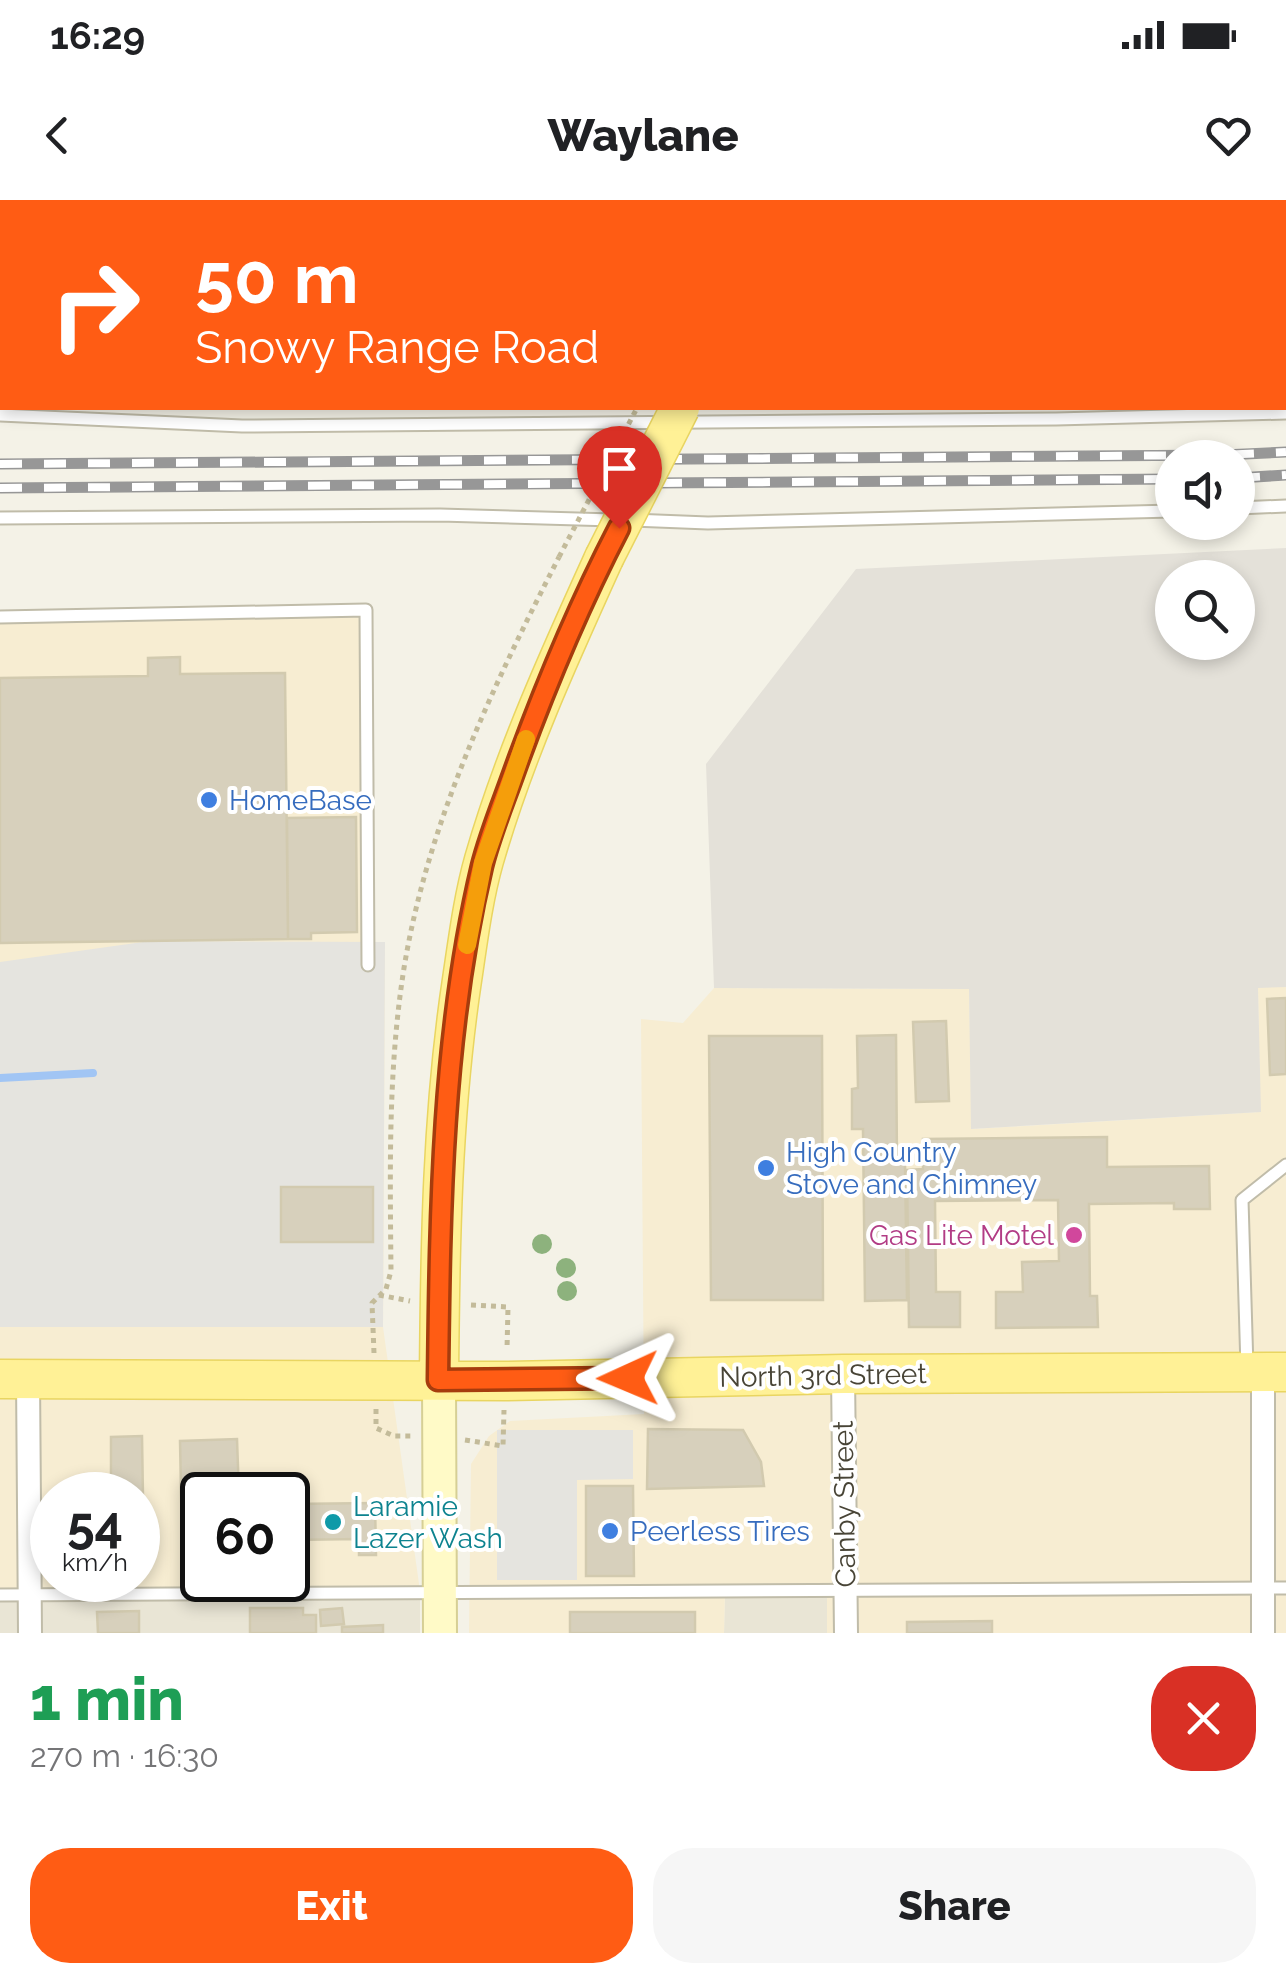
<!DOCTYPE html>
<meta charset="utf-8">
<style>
:root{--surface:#fff;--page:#f6f6f6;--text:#202124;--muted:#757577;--accent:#ff5c14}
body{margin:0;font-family:Raleway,sans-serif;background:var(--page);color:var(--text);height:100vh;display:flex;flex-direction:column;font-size:38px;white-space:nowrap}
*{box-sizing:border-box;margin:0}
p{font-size:32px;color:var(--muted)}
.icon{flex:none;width:55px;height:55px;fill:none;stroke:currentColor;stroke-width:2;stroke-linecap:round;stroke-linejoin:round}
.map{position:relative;height:1433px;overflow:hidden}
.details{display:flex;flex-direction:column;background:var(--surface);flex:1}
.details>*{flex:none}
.guide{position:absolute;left:0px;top:0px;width:1288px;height:210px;box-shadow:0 5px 15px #0003;background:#ff5c14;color:#fff;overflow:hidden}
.tools{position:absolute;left:1155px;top:240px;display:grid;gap:20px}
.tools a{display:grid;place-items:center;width:100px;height:100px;border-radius:50%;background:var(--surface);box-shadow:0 5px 15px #0003;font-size:50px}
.speed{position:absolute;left:30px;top:1272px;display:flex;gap:20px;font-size:50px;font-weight:700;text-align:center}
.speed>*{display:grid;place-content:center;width:130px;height:130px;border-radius:50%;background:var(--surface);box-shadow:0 5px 15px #0003;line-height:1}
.speed small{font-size:25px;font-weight:400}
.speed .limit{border:5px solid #111;border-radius:15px;background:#fff;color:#111}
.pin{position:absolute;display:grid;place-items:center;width:85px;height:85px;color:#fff;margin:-102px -42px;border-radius:50% 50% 50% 0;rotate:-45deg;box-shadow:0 0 10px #0007}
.pin .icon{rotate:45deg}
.me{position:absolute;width:110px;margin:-55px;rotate:269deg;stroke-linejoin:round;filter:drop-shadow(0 0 8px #0008)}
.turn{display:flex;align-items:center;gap:35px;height:210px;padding:0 30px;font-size:45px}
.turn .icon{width:130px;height:130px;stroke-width:2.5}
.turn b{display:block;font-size:70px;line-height:85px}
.round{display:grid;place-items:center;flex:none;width:105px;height:105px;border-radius:40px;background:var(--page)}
.headline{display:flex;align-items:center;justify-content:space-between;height:170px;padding:0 30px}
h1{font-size:60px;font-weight:800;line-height:75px;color:#1e9e55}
.primary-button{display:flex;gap:20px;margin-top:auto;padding:20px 30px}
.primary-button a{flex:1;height:115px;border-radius:40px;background:var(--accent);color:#fff;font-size:40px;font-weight:800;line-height:115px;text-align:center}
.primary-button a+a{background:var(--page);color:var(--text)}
.status{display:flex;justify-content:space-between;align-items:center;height:70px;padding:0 50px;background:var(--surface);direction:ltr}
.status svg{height:28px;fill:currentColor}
header{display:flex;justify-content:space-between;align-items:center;height:130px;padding:0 30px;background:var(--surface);font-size:45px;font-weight:800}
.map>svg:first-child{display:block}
</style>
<div class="status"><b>16:29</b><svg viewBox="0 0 49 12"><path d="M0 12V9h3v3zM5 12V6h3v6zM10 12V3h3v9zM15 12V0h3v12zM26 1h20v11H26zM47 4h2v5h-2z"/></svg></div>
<header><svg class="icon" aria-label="back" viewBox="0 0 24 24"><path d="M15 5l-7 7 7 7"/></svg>Waylane<svg class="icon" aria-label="heart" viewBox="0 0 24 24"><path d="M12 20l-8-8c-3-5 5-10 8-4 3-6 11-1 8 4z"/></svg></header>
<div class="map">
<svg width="1286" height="1433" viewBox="0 0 1286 1433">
<rect width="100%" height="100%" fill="#f4f2e7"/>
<path fill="#e9e5d5" d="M 725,1390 L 827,1390 L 827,1433 L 724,1433 Z
M 420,1391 L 420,1433 L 0,1433 L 0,1395 Z"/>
<path fill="#f7edd2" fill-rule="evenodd" d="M 366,410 L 368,743 L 385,742 L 383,1127 L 420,1391 L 0,1395 L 0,417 ZM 52,1295 L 138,1295 L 138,1380 L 52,1380 ZM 202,1295 L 288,1295 L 288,1380 L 202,1380 Z
M 1258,787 L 1286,787 L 1286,1433 L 827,1433 L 827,1391 L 725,1390 L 724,1433 L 469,1433 L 471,1264 L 489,1236 L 510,1221 L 644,1214 L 641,819 L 683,823 L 714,788 L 969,789 L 972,929 L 1260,912 Z"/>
<path fill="#e4e1d9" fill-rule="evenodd" d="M 1286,348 L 1286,787 L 1258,788 L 1261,912 L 971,929 L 969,789 L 714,788 L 706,564 L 856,369 ZM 1172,378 L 1238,378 L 1238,442 L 1172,442 Z"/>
<path fill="#e5e4df" d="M 150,741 L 385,742 L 383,1127 L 0,1127 L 0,762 Z
M 497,1230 L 633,1230 L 633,1279 L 577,1280 L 577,1380 L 497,1380 Z"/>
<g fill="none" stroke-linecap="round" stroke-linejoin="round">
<path stroke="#a1c5f4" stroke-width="8" d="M 0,878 L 93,873"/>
</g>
<path fill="#d7d0bc" stroke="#d2caaf" stroke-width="2.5" d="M 180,457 L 180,474 L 285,473 L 288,739 L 0,743 L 0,478 L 148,476 L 148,458 Z
M 356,617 L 357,732 L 311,733 L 311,739 L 288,739 L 287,618 Z
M 1286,798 L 1286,874 L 1270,875 L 1267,799 Z
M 946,821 L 949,901 L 916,902 L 913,822 Z
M 896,835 L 897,963 L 905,963 L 907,1100 L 865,1101 L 863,929 L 852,929 L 852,889 L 858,888 L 857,836 Z
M 709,836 L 822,836 L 823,1100 L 711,1100 Z
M 1107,937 L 1107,967 L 1209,966 L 1210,1009 L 1174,1009 L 1174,1003 L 1089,1004 L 1090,1096 L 1097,1096 L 1098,1127 L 996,1128 L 996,1092 L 1023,1092 L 1022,1062 L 1059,1061 L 1058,1000 L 935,1001 L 936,1092 L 960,1092 L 960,1127 L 909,1127 L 907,970 L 923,969 L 923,939 Z
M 281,987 L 373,987 L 373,1042 L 281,1042 Z
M 648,1229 L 743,1230 L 761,1262 L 764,1286 L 647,1289 Z
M 142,1236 L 143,1297 L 111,1295 L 111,1237 Z
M 237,1239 L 239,1295 L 202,1295 L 202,1340 L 182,1341 L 180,1241 Z
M 586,1286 L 633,1286 L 634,1376 L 586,1376 Z
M 375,1303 L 376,1355 L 359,1355 L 359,1339 L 290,1340 L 290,1304 Z
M 250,1408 L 303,1408 L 303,1415 L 316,1415 L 316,1433 L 250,1433 Z
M 342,1408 L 344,1424 L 321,1426 L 320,1410 Z
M 139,1411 L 139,1433 L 98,1433 L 97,1412 Z
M 570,1412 L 695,1412 L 695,1433 L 570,1433 Z
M 992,1421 L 992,1433 L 907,1433 L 907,1422 Z
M 383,1425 L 383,1433 L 342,1433 L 342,1427 Z"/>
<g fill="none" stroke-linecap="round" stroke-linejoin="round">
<g stroke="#c0bca9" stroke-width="15">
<path id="service" d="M 0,215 L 242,226 L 1056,219 L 1286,213
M 1238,308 L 1286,306
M 0,318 L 440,315 L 613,320
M 632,320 L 708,323 L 1172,311
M 0,417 L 366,410 L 368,765
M 1247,1168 L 1242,1000 L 1286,965
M 0,1395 L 1286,1388"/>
</g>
<g stroke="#c0bca9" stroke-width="26">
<path id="minor" d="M 843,1174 L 846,1433
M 28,1178 L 30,1433
M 1263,1433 L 1263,1172"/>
</g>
<g stroke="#d6cf95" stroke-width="36">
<path id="secondary" d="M 439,1180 L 440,1433"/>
</g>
<g stroke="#e9d561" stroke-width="41">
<path id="primary" d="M 785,2 L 786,0
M 0,1179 L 506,1181 L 843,1174 L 1286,1172
M 439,1180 C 440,1045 442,913 462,780 C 468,740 473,699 484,660 C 514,556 559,457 604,358"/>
</g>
<path stroke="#c3bb9a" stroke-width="5" stroke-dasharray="5 5" stroke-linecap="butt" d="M 744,2 L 745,0
M 379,1095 L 410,1101
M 471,1105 L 508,1107 L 507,1149
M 374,1153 L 372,1103 L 386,1089 L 391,1071 C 390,970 388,869 404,768 C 428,622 492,488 559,357
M 376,1209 L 376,1228 L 394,1236 L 414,1236
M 465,1240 L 503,1246 L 504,1210"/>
<use href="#service" stroke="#fff" stroke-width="11"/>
<use href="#minor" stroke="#fff" stroke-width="22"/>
<use href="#secondary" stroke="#fffac7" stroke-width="32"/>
<use href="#primary" stroke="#fff196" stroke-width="38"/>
<g stroke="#979797" stroke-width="11">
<path id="rail" d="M 1285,12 L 1286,12
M 0,264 L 1224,255 L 1286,252
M 1238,278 L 1286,275
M 0,288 L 1172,279"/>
</g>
<use href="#rail" stroke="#fff" stroke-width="8" stroke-dasharray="22" stroke-linecap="butt"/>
<g stroke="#e9d561" stroke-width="41" stroke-linecap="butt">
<path id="primary-bridge" d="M 604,358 L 680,208"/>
</g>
<path stroke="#c3bb9a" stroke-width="5" stroke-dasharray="5 5" stroke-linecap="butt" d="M 559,357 L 637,208"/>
<use href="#primary-bridge" stroke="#fff196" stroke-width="38"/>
</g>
<g fill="#8db27d">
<circle cx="542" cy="1044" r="10"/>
<circle cx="566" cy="1068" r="10"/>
<circle cx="567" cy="1091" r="10"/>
</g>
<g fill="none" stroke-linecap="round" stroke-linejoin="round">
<g stroke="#a63c0d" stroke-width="25">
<path id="route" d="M 619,328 C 578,407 544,489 514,572 C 503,603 490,634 482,666 C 442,834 440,1008 438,1180 L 628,1178"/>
</g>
<use href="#route" stroke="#ff5c14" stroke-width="18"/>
<path stroke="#f59e0b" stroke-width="18" d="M 467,745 L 483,663 L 526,539"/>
</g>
<g fill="#3f7fe0" stroke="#fff" stroke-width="4">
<circle cx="209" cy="600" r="10"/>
<circle cx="766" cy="968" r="10"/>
<circle cx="610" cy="1331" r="10"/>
</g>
<circle fill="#d1479c" stroke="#fff" stroke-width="4" cx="1074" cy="1035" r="10"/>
<circle fill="#0f9aa8" stroke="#fff" stroke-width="4" cx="333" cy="1322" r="10"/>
<g text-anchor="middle" stroke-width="8" stroke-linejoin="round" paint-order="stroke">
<g font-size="28" fill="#366cbe" stroke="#fff" text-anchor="start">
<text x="229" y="610">HomeBase</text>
<text x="786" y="962">High Country<tspan x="786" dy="32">Stove and Chimney</tspan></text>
<text x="630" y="1341">Peerless Tires</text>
</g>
<g font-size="28" fill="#b23c85" stroke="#fff" text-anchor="end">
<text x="1054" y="1045">Gas Lite Motel</text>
</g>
<g font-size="28" fill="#484436" stroke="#fff">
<text transform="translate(823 1175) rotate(-1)" y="10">North 3rd Street</text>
<text transform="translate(844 1304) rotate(-91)" y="10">Canby Street</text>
</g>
<g font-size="28" fill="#0d838f" stroke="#fff" text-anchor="start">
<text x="353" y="1316">Laramie<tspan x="353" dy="32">Lazer Wash</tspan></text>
</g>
</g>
</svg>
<div class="tools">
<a><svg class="icon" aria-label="sound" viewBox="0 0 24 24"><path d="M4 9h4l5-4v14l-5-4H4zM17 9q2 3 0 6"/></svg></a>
<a><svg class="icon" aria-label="search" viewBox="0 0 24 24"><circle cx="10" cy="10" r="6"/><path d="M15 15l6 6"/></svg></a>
</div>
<div class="speed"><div>54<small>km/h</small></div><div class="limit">60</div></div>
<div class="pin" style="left:619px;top:328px;background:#d93025"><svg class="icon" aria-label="arrive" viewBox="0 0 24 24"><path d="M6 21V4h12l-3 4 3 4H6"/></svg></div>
<svg class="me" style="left:628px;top:1178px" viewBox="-20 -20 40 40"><path d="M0-17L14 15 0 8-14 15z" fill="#ff5c14" stroke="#fff" stroke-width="4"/></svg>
<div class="guide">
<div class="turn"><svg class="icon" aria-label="right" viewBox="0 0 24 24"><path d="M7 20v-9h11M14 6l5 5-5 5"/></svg><div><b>50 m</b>Snowy Range Road</div></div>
</div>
</div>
<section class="details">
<div class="headline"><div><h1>1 min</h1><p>270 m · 16:30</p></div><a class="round" style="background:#d93025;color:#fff"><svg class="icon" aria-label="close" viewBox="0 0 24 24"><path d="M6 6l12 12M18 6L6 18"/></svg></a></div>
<div class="primary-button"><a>Exit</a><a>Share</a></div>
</section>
